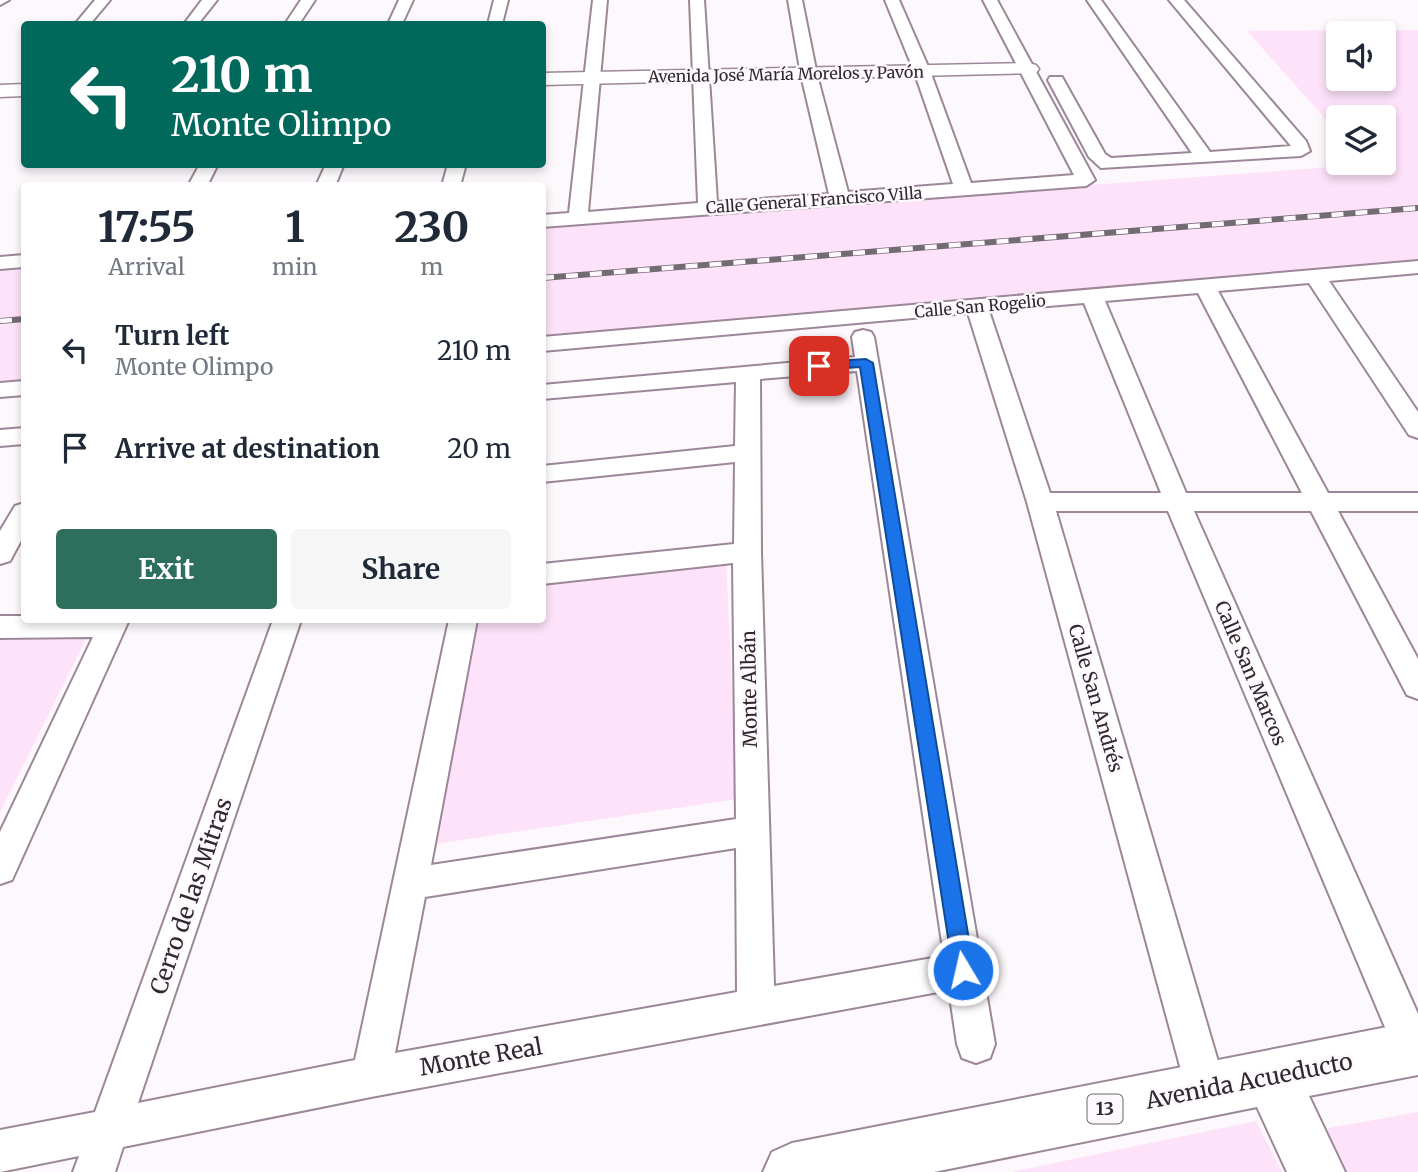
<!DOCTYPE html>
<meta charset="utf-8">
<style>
:root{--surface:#fff;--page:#f6f6f7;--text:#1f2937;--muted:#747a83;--accent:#2e6e5d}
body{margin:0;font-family:Merriweather,serif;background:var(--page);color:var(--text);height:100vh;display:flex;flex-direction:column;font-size:26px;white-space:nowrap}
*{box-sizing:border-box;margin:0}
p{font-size:23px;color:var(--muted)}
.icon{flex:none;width:38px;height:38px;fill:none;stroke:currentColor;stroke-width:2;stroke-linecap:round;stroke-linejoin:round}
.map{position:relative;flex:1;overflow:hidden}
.panel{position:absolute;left:21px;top:182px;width:525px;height:441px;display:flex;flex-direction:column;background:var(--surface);border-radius:7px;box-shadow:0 4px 10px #0003}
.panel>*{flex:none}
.top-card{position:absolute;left:21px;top:21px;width:525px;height:147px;border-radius:7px;box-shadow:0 4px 10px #0003;background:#00695c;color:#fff;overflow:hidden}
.tools{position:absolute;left:1326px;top:21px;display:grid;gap:14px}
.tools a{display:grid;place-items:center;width:70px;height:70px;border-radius:7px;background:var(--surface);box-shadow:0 4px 10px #0003;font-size:35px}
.pin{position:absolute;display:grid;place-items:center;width:60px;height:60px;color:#fff;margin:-30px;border-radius:14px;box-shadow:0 4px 10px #0006}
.me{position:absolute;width:77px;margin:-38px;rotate:351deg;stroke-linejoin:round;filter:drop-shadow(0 0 5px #0008)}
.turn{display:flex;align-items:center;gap:24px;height:147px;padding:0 35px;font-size:32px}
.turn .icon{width:91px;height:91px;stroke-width:2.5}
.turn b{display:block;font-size:49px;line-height:60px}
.eta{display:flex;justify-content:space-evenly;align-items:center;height:119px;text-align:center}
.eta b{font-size:42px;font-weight:700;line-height:49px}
.primary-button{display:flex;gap:14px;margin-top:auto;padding:14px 35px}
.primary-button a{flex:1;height:80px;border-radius:7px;background:var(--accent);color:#fff;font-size:28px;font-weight:700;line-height:80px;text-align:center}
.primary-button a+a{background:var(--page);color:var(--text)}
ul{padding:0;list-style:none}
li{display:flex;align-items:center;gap:21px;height:98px;padding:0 35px}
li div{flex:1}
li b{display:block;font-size:26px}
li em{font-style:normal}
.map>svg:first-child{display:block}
</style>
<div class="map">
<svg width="1418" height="1172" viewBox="0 0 1418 1172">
<rect width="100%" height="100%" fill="#fdf8fc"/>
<path fill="#fde2f9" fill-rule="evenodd" d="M 1418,30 L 1418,262 L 543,337 L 543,226 L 1384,163 L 1384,117 L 1339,117 L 1339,134 L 1247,31 ZM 1339,33 L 1384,33 L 1384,79 L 1339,79 Z
M 24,266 L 24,381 L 0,383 L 0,268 Z
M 726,558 L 737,799 L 435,844 L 479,620 L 542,620 L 543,581 Z
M 86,639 L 0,812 L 0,640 Z
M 1418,1112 L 1418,1172 L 1337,1172 L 1318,1130 Z
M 1256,1121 L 1282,1172 L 1011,1172 Z"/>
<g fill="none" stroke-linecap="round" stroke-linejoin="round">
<g stroke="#9c8799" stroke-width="4">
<path id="minor" d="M 0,0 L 9,0 L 0,5 Z
M 95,0 L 110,0 L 90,24 L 75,24 Z
M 202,0 L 217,0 L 198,24 L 184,24 Z
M 301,0 L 315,0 L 299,24 L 285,24 Z
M 399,0 L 413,0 L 402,24 L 388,24 Z
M 494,0 L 508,0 L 502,24 L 488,24 Z
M 593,0 L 607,0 L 588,212 L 698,203 L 690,0 L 704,0 L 717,202 L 829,194 L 801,75 L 788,0 L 802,0 L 817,75 L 848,192 L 953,184 L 914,71 L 885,0 L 899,0 L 930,71 L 971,183 L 1074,175 L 983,0 L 997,0 L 1095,180 L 1086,186 L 542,227 L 542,215 L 569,213 Z
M 1087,0 L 1101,0 L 1210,152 L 1291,146 L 1169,0 L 1184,0 L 1306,141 L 1310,151 L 1301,156 L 1101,168 L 1089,157 L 1048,80 L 1050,77 L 1062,77 L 1105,154 L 1111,158 L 1192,153 Z
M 200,164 L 218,164 L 207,186 L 188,186 Z
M 326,164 L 344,164 L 335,186 L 316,186 Z
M 448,164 L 466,164 L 460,186 L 442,186 Z
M 24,255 L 24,267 L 0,269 L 0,257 Z
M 1418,261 L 1418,273 L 1329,281 L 1418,412 L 1418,438 L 1409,435 L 1309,283 L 1218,291 L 1328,493 L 1418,493 L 1418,511 L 1338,511 L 1418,659 L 1418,699 L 1407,695 L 1311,511 L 1194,511 L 1418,1014 L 1418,1067 L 1414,1068 L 1400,1063 L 1168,511 L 1056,511 L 1227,1092 L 1221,1106 L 1207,1112 L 1193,1106 L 1187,1092 L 1027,502 L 968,313 L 542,351 L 542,337 ZM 1198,293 L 1302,493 L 1186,493 L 1105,301 ZM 1084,303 L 1161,493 L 1050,493 L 989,311 Z
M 863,330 L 871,332 L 874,337 L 995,1044 L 990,1058 L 976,1063 L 962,1058 L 957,1044 L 949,990 L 371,1097 L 123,1147 L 115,1172 L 73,1172 L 79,1156 L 0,1172 L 0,1130 L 95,1112 L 273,620 L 301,620 L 138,1103 L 355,1060 L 449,620 L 477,620 L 431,865 L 736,819 L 733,563 L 542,584 L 542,564 L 734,544 L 735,462 L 542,482 L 542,466 L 735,446 L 736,382 L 542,399 L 542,385 L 855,357 L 852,337 L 855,332 ZM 857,371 L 944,956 L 774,986 L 761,552 L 760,379 ZM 736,848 L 737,992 L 395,1053 L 425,897 Z
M 24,381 L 24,395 L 0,397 L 0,383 Z
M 24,428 L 24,444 L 0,446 L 0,430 Z
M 24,503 L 24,535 L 10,561 L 0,564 L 0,531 L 15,506 Z
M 0,616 L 24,616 L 24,620 L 129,620 L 12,880 L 0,884 L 0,832 L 93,637 L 0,638 Z"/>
</g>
<g stroke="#9c8799" stroke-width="3">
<path id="tertiary" d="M 1029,63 L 1036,65 L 1039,69 L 1036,73 L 542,85 L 542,73 Z
M 24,84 L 24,96 L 0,97 L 0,85 Z"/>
</g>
<g stroke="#9c8799" stroke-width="4">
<path id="primary" d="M 1418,1021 L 1418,1075 L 1309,1096 L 1345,1172 L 1287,1172 L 1257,1107 L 934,1172 L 763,1172 L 772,1152 L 792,1143 Z"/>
</g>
<use href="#minor" fill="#fff" fill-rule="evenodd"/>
<use href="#tertiary" fill="#fff" fill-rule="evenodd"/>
<use href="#primary" fill="#fff" fill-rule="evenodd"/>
<g stroke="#726b71" stroke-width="6">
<path id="rail" d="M 542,278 L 1418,208
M 0,321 L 24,319"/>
</g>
<use href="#rail" stroke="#fdf8fc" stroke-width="4.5" stroke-dasharray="12" stroke-linecap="butt"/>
</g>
<path fill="#1a73e8" stroke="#114b97" stroke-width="2" d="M 866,359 L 873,363 L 974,970 L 971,977 L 963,980 L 956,977 L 953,970 L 860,367 L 819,370 L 812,366 L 819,362 Z"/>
<g text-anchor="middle" stroke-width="5" stroke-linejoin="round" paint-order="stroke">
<g font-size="16" fill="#30282f" stroke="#fdf8fc">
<text transform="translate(786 74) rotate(-1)" y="6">Avenida José María Morelos y Pavón</text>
<text transform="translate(814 200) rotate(-4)" y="6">Calle General Francisco Villa</text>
<text transform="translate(980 306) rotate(-5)" y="6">Calle San Rogelio</text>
</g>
<rect fill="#fdf8fc" stroke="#6e666c" stroke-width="2" x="1087.5" y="1094.5" width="35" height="29" rx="5"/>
<g font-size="18" font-weight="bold" fill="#30282f">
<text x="1105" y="1115">13</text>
</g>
<g font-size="19" fill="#30282f" stroke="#fdf8fc">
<text transform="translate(1251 673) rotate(67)" y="7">Calle San Marcos</text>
<text transform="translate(749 689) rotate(-91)" y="7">Monte Albán</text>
<text transform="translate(1096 698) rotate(74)" y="7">Calle San Andrés</text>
</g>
<g font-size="23" fill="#30282f" stroke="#fdf8fc">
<text transform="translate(191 896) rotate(-71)" y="8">Cerro de las Mitras</text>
<text transform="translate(481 1057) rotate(-10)" y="8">Monte Real</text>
<text transform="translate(1249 1081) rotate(-11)" y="8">Avenida Acueducto</text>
</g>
</g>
</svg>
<div class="tools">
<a><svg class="icon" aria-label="sound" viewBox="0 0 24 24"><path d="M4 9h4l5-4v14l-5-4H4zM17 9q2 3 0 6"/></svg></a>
<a><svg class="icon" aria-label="layers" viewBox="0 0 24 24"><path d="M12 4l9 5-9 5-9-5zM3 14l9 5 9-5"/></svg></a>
</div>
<div class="pin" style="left:819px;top:366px;background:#d93025"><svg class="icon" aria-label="arrive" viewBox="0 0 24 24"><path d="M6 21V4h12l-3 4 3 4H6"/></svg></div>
<svg class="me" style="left:963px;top:970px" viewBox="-20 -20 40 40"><circle r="17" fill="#1a73e8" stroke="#fff" stroke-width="3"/><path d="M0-11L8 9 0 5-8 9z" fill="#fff"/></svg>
<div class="top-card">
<div class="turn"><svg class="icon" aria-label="left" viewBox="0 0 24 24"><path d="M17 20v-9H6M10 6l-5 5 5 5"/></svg><div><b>210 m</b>Monte Olimpo</div></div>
</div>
<section class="panel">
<div class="eta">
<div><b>17:55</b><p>Arrival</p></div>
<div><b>1</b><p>min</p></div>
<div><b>230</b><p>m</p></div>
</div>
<ul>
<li><svg class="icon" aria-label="left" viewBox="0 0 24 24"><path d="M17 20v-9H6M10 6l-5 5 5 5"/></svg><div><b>Turn left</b><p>Monte Olimpo</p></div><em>210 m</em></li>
<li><svg class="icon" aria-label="arrive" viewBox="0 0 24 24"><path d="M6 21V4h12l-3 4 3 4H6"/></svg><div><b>Arrive at destination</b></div><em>20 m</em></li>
</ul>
<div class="primary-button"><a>Exit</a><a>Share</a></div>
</section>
</div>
